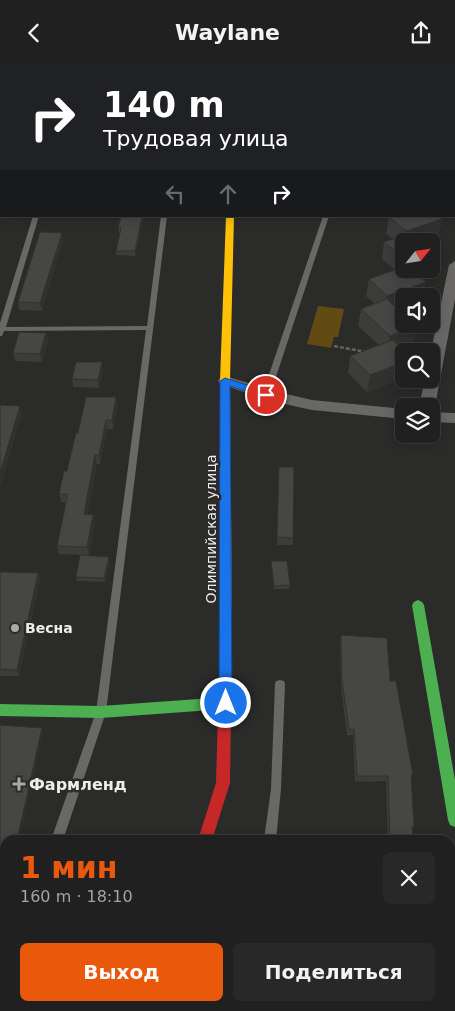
<!DOCTYPE html>
<html lang="ru">
<meta charset="utf-8">
<style>
:root{--surface:#202020;--page:#282829;--text:#f1f3f6;--muted:#a2a3a5;--line:#3d3e3e;--accent:#ea580c}
body{margin:0;font-family:"DejaVu Sans",sans-serif;background:var(--page);color:var(--text);height:100vh;display:flex;flex-direction:column;font-size:19px;white-space:nowrap}
*{box-sizing:border-box;margin:0}
p{font-size:16px;color:var(--muted)}
.icon{flex:none;width:28px;height:28px;fill:none;stroke:currentColor;stroke-width:2;stroke-linecap:round;stroke-linejoin:round}
.map{position:relative;flex:1;overflow:hidden}
.panel{position:absolute;left:0px;top:770px;width:455px;height:176px;display:flex;flex-direction:column;background:var(--surface);border-radius:15px 15px 0 0;box-shadow:0 2px 12px #0003,0 0 0 1px var(--line)}
.panel>*{flex:none}
.guide{position:absolute;left:0px;top:0px;width:455px;height:152px;box-shadow:0 2px 12px #0003,0 0 0 1px var(--line);background:#202124;color:#fff;overflow:hidden}
.needle{width:32px;rotate:60deg}
.fabs{position:absolute;left:395px;top:168px;display:grid;gap:10px}
.fabs a{display:grid;place-items:center;width:45px;height:45px;border-radius:8px;background:var(--surface);box-shadow:0 2px 12px #0003,0 0 0 1px var(--line);font-size:25px}
.pin{position:absolute;display:grid;place-items:center;width:42px;height:42px;color:#fff;margin:-21px;border:2px solid #fff;border-radius:50%;box-shadow:0 1px 5px #0007}
.me{position:absolute;width:55px;margin:-28px;rotate:0deg;stroke-linejoin:round;filter:drop-shadow(0 0 4px #0008)}
.turn{display:flex;align-items:center;gap:18px;height:105px;padding:0 20px;font-size:22px}
.turn .icon{width:65px;height:65px;stroke-width:2.5}
.turn b{display:block;font-size:35px;line-height:42px}
.lanes{display:flex;align-items:center;height:48px;padding:0 20px;background:#0003;justify-content:center;gap:25px;direction:ltr}
.lanes .off{opacity:.35}
.round{display:grid;place-items:center;flex:none;width:52px;height:52px;border-radius:8px;background:var(--page)}
.headline{display:flex;align-items:center;justify-content:space-between;height:85px;padding:0 20px}
h1{font-size:30px;font-weight:600;line-height:38px;color:var(--accent)}
.primary-button{display:flex;gap:10px;margin-top:auto;padding:10px 20px}
.primary-button a{flex:1;height:58px;border-radius:8px;background:var(--accent);color:#fff;font-size:20px;font-weight:600;line-height:58px;text-align:center}
.primary-button a+a{background:var(--page);color:var(--text)}
header{display:flex;justify-content:space-between;align-items:center;height:65px;padding:0 20px;background:var(--surface);font-size:22px;font-weight:600}
.map>svg:first-child{display:block}
</style>
<header><svg class="icon" aria-label="back" viewBox="0 0 24 24"><path d="M15 5l-7 7 7 7"/></svg>Waylane<svg class="icon" aria-label="share" viewBox="0 0 24 24"><path d="M12 15V3M7 8l5-5 5 5M5 13v7h14v-7"/></svg></header>
<div class="map">
<svg width="455" height="946" viewBox="0 0 455 946">
<rect width="100%" height="100%" fill="#2b2b2a"/>
<path fill="#614b13" d="M 318,241 L 344,244 L 338,272 L 334,272 L 331,283 L 307,279 Z"/>
<g fill="none" stroke-linecap="round" stroke-linejoin="round">
<path stroke="#646362" stroke-width="2.5" stroke-dasharray="4 2" stroke-linecap="butt" d="M 334,281 L 366,287"/>
<path fill="#696867" fill-rule="evenodd" d="M 26,0 L 30,0 L 30,1 L 26,1 Z
M 316,0 L 322,0 L 322,1 L 317,1 Z
M 455,28 L 455,32 L 454,31 L 454,29 Z
M 33,151 L 39,151 L 6,262 L 147,261 L 161,151 L 167,151 L 106,647 L 63,775 L 51,775 L 96,647 L 146,265 L 4,266 L 2,271 L 0,271 L 0,258 Z
M 323,151 L 329,151 L 270,330 L 266,333 L 263,332 L 262,330 Z
M 280,615 L 284,616 L 285,619 L 281,724 L 276,775 L 264,775 L 271,724 L 275,619 L 276,616 Z
M 267,941 L 279,941 L 279,946 L 267,946 Z"/>
<path fill="#696867" fill-rule="evenodd" d="M 0,10 L 1,10 L 1,16 L 0,16 Z
M 455,196 L 455,234 L 435,341 L 431,345 L 431,341 L 419,341 L 425,314 L 431,314 L 431,286 L 449,200 Z
M 225,311 L 278,327 L 312,335 L 404,344 L 404,354 L 312,345 L 271,336 L 220,319 L 218,316 L 220,313 Z
M 431,347 L 455,348 L 455,358 L 431,357 Z"/>
<path fill="#4caf50" fill-rule="evenodd" d="M 418,535 L 422,537 L 424,540 L 455,715 L 455,762 L 450,760 L 448,755 L 412,540 L 414,537 Z
M 226,632 L 231,634 L 233,638 L 231,642 L 226,644 L 101,653 L 0,651 L 0,639 L 101,641 Z"/>
<path fill="#ffc107" fill-rule="evenodd" d="M 226,151 L 234,151 L 230,316 L 232,576 L 230,580 L 226,581 L 222,580 L 220,576 L 220,316 Z"/>
<path fill="#c62828" fill-rule="evenodd" d="M 238,0 L 244,0 L 244,1 L 238,1 Z
M 226,571 L 230,572 L 232,576 L 230,718 L 212,775 L 198,775 L 216,718 L 220,576 L 222,572 Z
M 148,941 L 164,941 L 163,946 L 147,946 Z"/>
</g>
<path fill="#3c3c3b" d="M 144,151 L 135,191 L 116,190 L 116,186 L 120,168 L 119,168 L 118,163 Z
M 389,152 L 442,154 L 438,171 L 422,176 L 404,176 L 404,204 L 432,208 L 421,212 L 397,243 L 413,278 L 401,282 L 404,286 L 404,313 L 367,327 L 348,308 L 350,291 L 379,280 L 358,261 L 361,244 L 375,239 L 366,231 L 369,214 L 395,205 L 382,194 L 384,177 L 393,174 L 386,169 Z
M 63,175 L 42,246 L 19,245 L 18,237 Z
M 46,268 L 48,275 L 42,297 L 15,296 L 13,288 Z
M 103,305 L 99,323 L 73,322 L 72,314 Z
M 116,332 L 117,341 L 113,364 L 107,364 L 100,399 L 97,399 L 87,449 L 93,450 L 95,458 L 89,490 L 59,489 L 57,481 L 66,438 L 61,437 L 59,429 L 67,406 L 78,368 Z
M 279,410 L 293,473 L 293,480 L 277,480 Z
M 110,495 L 105,517 L 77,516 L 76,512 Z
M 271,496 L 290,520 L 289,524 L 274,524 Z
M 0,507 L 38,508 L 40,515 L 19,611 L 0,611 Z
M 341,570 L 390,616 L 413,710 L 411,714 L 414,762 L 412,765 L 413,775 L 388,775 L 386,716 L 355,717 L 353,670 L 347,670 L 341,622 L 340,577 Z"/>
<path fill="#313130" d="M 454,80 L 455,80 L 455,91 L 454,95 Z
M 1,116 L 1,128 L 0,131 L 0,119 Z
M 142,151 L 144,151 L 135,191 L 135,186 Z
M 442,154 L 438,171 L 422,176 L 404,176 L 406,166 Z
M 62,168 L 63,175 L 42,246 L 40,238 Z
M 436,191 L 432,208 L 408,216 L 411,204 L 431,204 L 431,193 Z
M 426,217 L 423,231 L 404,231 L 404,241 L 384,248 L 387,231 Z
M 416,261 L 413,278 L 387,288 L 390,271 Z
M 46,268 L 48,275 L 42,297 L 40,289 Z
M 102,297 L 103,305 L 99,323 L 98,315 Z
M 404,297 L 404,313 L 367,327 L 370,310 Z
M 116,332 L 117,341 L 113,364 L 112,355 Z
M 20,341 L 22,348 L 0,424 L 0,408 Z
M 106,355 L 107,364 L 100,399 L 99,390 Z
M 95,390 L 97,399 L 86,458 L 84,449 Z
M 93,450 L 95,458 L 89,490 L 87,482 Z
M 109,492 L 110,495 L 105,517 L 104,513 Z
M 38,508 L 40,515 L 19,611 L 17,605 Z
M 42,663 L 43,667 L 19,775 L 17,775 Z
M 5,826 L 5,837 L 4,842 L 2,840 Z"/>
<path fill="#464645" stroke="#313130" d="M 0,83 L 1,83 L 1,116 L 0,119 Z
M 121,151 L 142,151 L 135,186 L 116,186 L 121,163 L 118,163 Z
M 392,151 L 438,151 L 442,154 L 406,166 L 389,152 Z
M 40,167 L 62,168 L 40,238 L 18,237 Z
M 408,169 L 417,176 L 404,176 L 404,193 L 384,177 Z
M 431,187 L 436,191 L 431,193 Z
M 404,202 L 404,204 L 410,204 L 426,217 L 387,231 L 369,214 Z
M 387,234 L 404,250 L 404,259 L 414,259 L 416,261 L 390,271 L 361,244 Z
M 19,267 L 46,268 L 40,289 L 13,288 Z
M 393,275 L 405,286 L 404,286 L 404,297 L 370,310 L 350,291 Z
M 76,297 L 102,297 L 98,315 L 72,314 Z
M 86,332 L 116,332 L 112,355 L 106,355 L 99,390 L 95,390 L 84,449 L 93,450 L 87,482 L 57,481 L 68,429 L 59,429 L 64,406 L 67,406 L 76,368 L 78,368 Z
M 0,340 L 20,341 L 0,408 Z
M 279,402 L 294,402 L 293,473 L 277,472 Z
M 80,490 L 109,492 L 104,513 L 76,512 Z
M 271,496 L 287,496 L 290,520 L 274,521 Z
M 0,507 L 38,508 L 17,605 L 0,604 Z
M 341,570 L 387,573 L 390,616 L 396,616 L 413,710 L 411,710 L 414,762 L 412,762 L 413,775 L 390,775 L 388,711 L 357,711 L 354,664 L 349,664 L 342,616 Z
M 0,660 L 42,663 L 17,775 L 5,775 L 5,826 L 2,840 L 0,839 Z
M 450,936 L 455,937 L 455,946 L 323,946 L 323,941 L 450,941 Z"/>
<path fill="#1a73e8" stroke="#114b97" d="M 225,313 L 269,327 L 271,330 L 266,333 L 230,321 L 232,638 L 230,643 L 226,644 L 221,643 L 219,638 L 220,316 Z"/>
<g fill="#aaa9a8" stroke="#2c2b29" stroke-width="2">
<circle cx="15" cy="563" r="5"/>
<path d="M16.5 711.5h5v5h5v5h-5v5h-5v-5h-5v-5h5z"/>
</g>
<g text-anchor="middle" stroke-width="5" stroke-linejoin="round" paint-order="stroke">
<g font-size="14" fill="#eeedec" stroke="#2c2b29">
<text transform="translate(211 464) rotate(-90)" y="5">Олимпийская улица</text>
</g>
<g font-size="14" font-weight="bold" fill="#eeedec" stroke="#2c2b29" text-anchor="start">
<text x="25" y="568">Весна</text>
</g>
<g font-size="16" font-weight="bold" fill="#eeedec" stroke="#2c2b29" text-anchor="start">
<text x="29" y="725">Фармленд</text>
</g>
</g>
</svg>
<div class="fabs">
<a><svg class="needle" viewBox="-14 -14 28 28"><path d="M0-13l5 13h-10z" fill="#e53935"/><path d="M0 13l5-13h-10z" fill="#a2a3a5"/></svg></a>
<a><svg class="icon" aria-label="sound" viewBox="0 0 24 24"><path d="M4 9h4l5-4v14l-5-4H4zM17 9q2 3 0 6"/></svg></a>
<a><svg class="icon" aria-label="search" viewBox="0 0 24 24"><circle cx="10" cy="10" r="6"/><path d="M15 15l6 6"/></svg></a>
<a><svg class="icon" aria-label="layers" viewBox="0 0 24 24"><path d="M12 4l9 5-9 5-9-5zM3 14l9 5 9-5"/></svg></a>
</div>
<div class="pin" style="left:266px;top:330px;background:#d93025"><svg class="icon" aria-label="arrive" viewBox="0 0 24 24"><path d="M6 21V4h12l-3 4 3 4H6"/></svg></div>
<svg class="me" style="left:226px;top:638px" viewBox="-20 -20 40 40"><circle r="17" fill="#1a73e8" stroke="#fff" stroke-width="3"/><path d="M0-11L8 9 0 5-8 9z" fill="#fff"/></svg>
<div class="guide">
<div class="turn"><svg class="icon" aria-label="right" viewBox="0 0 24 24"><path d="M7 20v-9h11M14 6l5 5-5 5"/></svg><div><b>140 m</b>Трудовая улица</div></div>
<div class="lanes"><svg class="icon off" aria-label="left" viewBox="0 0 24 24"><path d="M17 20v-9H6M10 6l-5 5 5 5"/></svg><svg class="icon off" aria-label="ahead" viewBox="0 0 24 24"><path d="M12 20V5M6 11l6-6 6 6"/></svg><svg class="icon" aria-label="right" viewBox="0 0 24 24"><path d="M7 20v-9h11M14 6l5 5-5 5"/></svg></div>
</div>
<section class="panel">
<div class="headline"><div><h1>1 мин</h1><p>160 m · 18:10</p></div><a class="round"><svg class="icon" aria-label="close" viewBox="0 0 24 24"><path d="M6 6l12 12M18 6L6 18"/></svg></a></div>
<div class="primary-button"><a>Выход</a><a>Поделиться</a></div>
</section>
</div>
